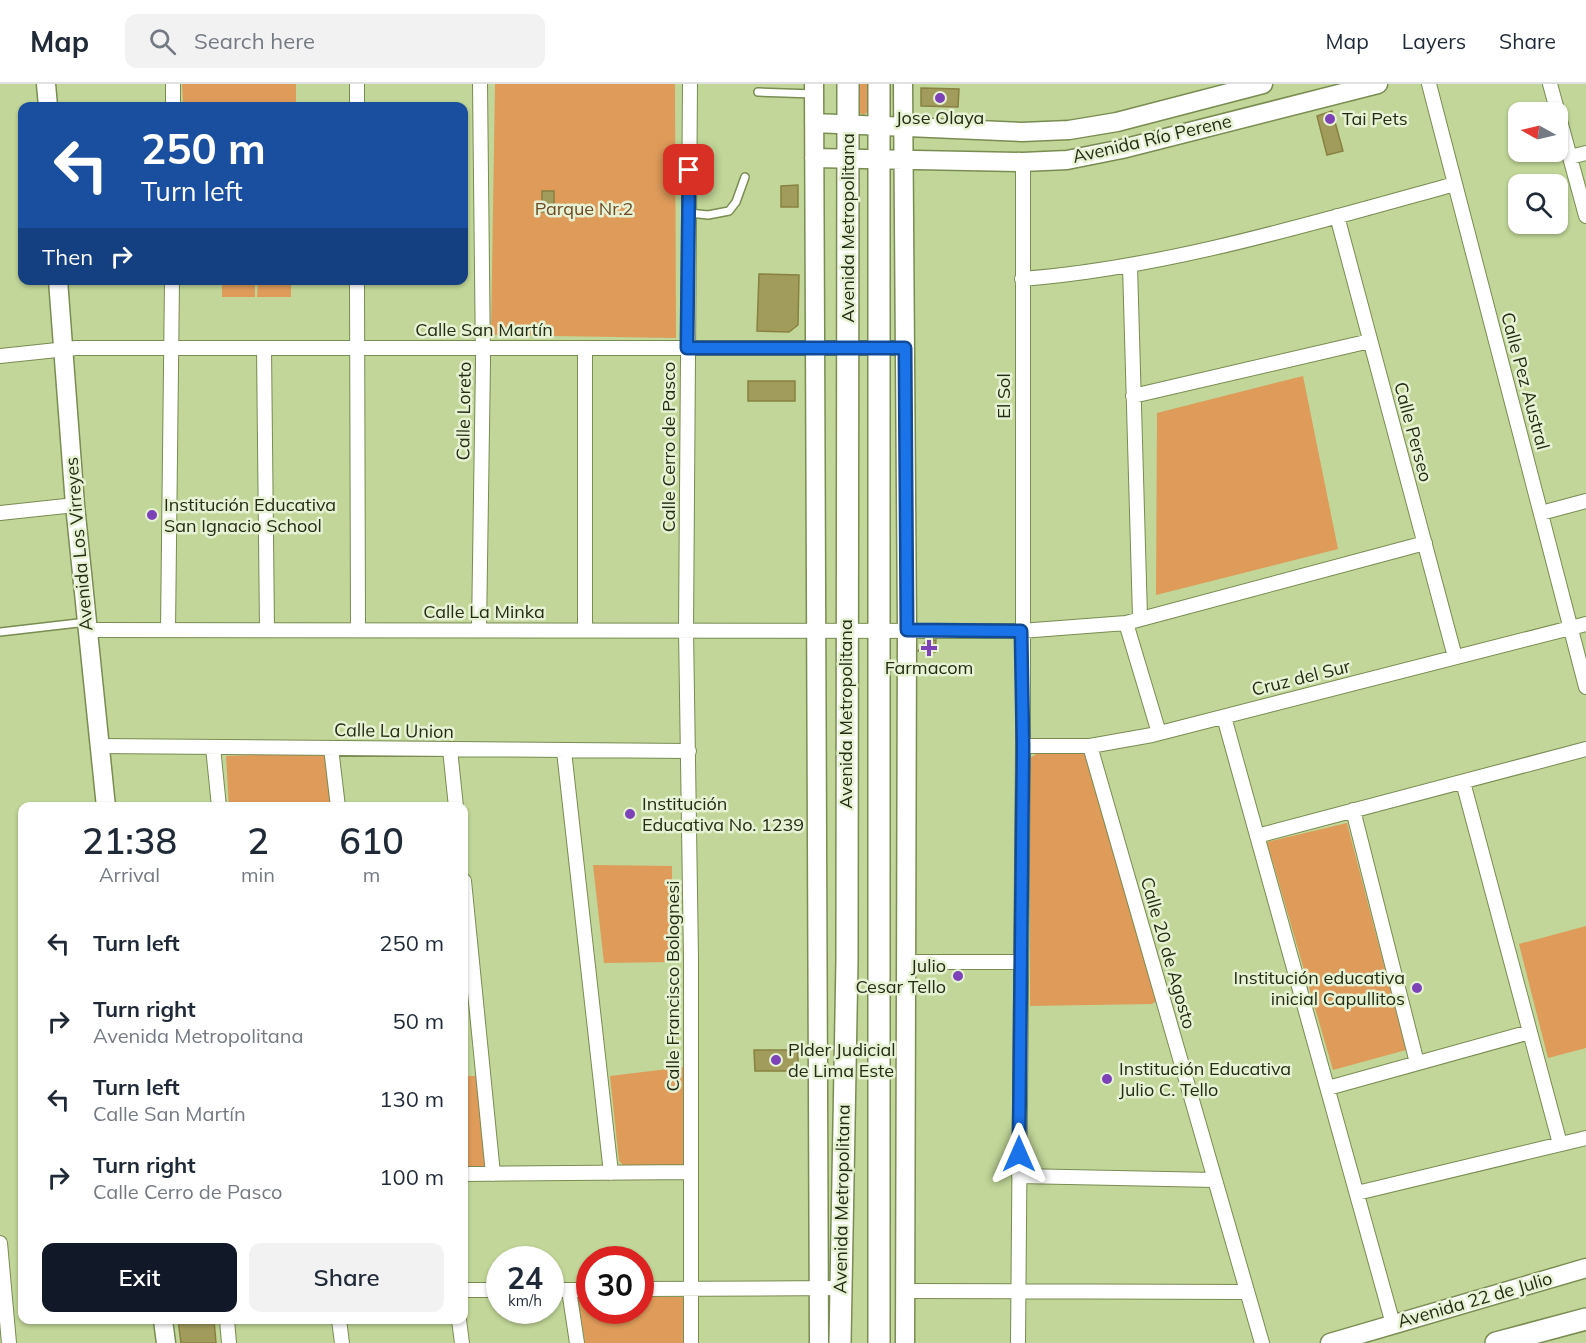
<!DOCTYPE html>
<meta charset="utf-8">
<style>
:root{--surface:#fff;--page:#f2f2f3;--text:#1f2937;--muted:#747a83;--line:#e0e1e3;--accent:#111827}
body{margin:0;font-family:Mulish,sans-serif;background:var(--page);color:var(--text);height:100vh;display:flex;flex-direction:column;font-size:22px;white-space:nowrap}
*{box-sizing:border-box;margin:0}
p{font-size:20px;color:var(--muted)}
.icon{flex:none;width:33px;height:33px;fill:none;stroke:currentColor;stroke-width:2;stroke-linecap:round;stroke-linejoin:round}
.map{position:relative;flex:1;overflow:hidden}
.side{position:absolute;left:18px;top:718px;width:450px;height:522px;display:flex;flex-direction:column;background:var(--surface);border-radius:12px;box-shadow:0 2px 4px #0004}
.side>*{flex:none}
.hud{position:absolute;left:18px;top:18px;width:450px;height:183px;border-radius:12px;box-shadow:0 2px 4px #0004;background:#1a4fa0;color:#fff;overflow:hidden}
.needle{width:39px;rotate:278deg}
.fabs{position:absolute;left:1508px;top:18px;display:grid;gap:12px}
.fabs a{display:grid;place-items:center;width:60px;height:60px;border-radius:12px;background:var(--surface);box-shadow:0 2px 4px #0004;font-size:30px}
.speed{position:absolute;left:486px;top:1162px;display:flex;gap:12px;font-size:30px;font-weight:700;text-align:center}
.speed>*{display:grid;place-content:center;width:78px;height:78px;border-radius:50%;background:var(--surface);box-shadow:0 2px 4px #0004;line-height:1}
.speed small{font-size:15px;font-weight:400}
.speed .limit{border:9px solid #d22;background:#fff;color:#111}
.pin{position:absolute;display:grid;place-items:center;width:51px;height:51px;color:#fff;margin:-26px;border-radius:12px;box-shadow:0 3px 9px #0006}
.me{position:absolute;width:66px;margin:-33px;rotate:0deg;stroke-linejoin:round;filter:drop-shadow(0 0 4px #0008)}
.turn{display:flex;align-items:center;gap:21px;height:126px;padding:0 24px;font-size:27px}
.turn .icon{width:78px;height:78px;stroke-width:2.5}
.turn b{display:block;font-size:42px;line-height:51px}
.then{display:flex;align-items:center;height:57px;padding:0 24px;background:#0003;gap:12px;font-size:22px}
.eta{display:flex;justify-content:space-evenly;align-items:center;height:102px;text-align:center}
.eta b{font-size:36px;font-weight:600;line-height:42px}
.action{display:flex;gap:12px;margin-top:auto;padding:12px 24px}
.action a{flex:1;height:69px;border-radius:12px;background:var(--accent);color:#fff;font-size:24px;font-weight:600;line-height:69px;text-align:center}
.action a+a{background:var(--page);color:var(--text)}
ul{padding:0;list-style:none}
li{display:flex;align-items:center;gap:18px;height:78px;padding:0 24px}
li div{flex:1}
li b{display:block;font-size:22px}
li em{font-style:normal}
header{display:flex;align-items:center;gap:36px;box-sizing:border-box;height:84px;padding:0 30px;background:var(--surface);border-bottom:2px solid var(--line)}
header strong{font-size:28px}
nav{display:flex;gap:33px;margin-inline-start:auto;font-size:21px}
.search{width:420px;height:54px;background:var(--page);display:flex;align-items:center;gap:15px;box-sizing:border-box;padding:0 21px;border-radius:12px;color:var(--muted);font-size:22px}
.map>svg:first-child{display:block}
</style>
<header>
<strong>Map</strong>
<div class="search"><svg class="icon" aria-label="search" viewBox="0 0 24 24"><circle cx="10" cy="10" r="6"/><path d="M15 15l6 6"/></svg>Search here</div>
<nav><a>Map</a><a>Layers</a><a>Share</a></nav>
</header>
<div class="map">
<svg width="1586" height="1259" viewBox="0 0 1586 1259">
<rect width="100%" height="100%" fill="#c1d698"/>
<path fill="#de9b5a" d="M 182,0 L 296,0 L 296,22 L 183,22 Z
M 495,0 L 675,0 L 676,254 L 491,251 Z
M 857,0 L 868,0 L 868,27 L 864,31 L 858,28 Z
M 222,197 L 255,197 L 255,213 L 222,213 Z
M 258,197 L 291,197 L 291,213 L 257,213 Z
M 1303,292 L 1338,465 L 1156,511 L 1157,329 Z
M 1082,668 L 1092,676 L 1158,916 L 1152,920 L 1030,922 L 1030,674 L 1038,669 Z
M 320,669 L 327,673 L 332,723 L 229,723 L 226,672 Z
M 1347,739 L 1406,966 L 1333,986 L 1267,758 Z
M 593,781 L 672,782 L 672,878 L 604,879 Z
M 1586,842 L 1586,964 L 1548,974 L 1519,860 Z
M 684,983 L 685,1080 L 681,1084 L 624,1082 L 619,1077 L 610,992 Z
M 464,992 L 477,992 L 487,1082 L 464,1083 Z
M 589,1213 L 590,1227 L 640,1227 L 641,1213 L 686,1213 L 685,1259 L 585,1259 L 578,1214 Z"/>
<path fill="#a19b5c" stroke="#888142" stroke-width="1.5" d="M 921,4 L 959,5 L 958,23 L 921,22 Z
M 1332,27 L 1343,67 L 1327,71 L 1317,32 Z
M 798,101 L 798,123 L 781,123 L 781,102 Z
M 542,107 L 554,107 L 554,128 L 542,128 Z
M 759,190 L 799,191 L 798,241 L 789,248 L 757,247 Z
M 748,297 L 795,297 L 795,317 L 748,317 Z
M 927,556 L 936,556 L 935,568 L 918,567 Z
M 754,966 L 798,966 L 798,987 L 755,987 Z
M 178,1236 L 214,1236 L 216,1259 L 181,1259 Z"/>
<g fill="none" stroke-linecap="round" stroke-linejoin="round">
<g stroke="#798c52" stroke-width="10">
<path id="lane" d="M 758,8 L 814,10
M 689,129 L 708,131 L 729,127 L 736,118 L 745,93
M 0,548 L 87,538"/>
</g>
<g stroke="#798c52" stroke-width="16">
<path id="street" d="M 690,0 L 686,545 L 691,874 L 691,1259
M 1429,0 L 1586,603
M 1550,0 L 1586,132
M 173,22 L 173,0
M 357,22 L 357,0
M 1570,73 L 1586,69
M 1337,132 L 1455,573
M 1130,182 L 1140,533
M 1022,195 C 1166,184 1316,138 1455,100
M 357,196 L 358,546
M 264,264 L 267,546
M 585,264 L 585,545
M 0,272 L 76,264 L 905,264
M 1133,312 L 1370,257
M 0,429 L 75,421
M 1541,429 L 1586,417
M 1126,539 L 1159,649
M 87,546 L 1021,547 L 1126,539 L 1425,459
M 168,546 L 172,196
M 479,546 L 483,278 L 480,0
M 1224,633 L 1393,1240
M 99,662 L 689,667
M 1023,662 L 1090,662 L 1152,651 L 1586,540
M 1090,662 L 1262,1259
M 213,663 L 219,723
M 331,664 L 338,723
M 450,665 L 456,723
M 564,667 L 611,1089
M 1463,698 L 1560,1060
M 1353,726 L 1417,979
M 1257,752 L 1586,665
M 464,797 L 493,1090
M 905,878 L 1020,878
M 1328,1004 L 1530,948
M 464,1090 L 691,1088
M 1019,1092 L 1215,1096
M 1357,1109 L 1586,1054
M 0,1159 L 9,1259
M 640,1205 L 840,1204
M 464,1206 L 500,1206
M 550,1206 L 590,1206
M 569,1206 L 577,1259
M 904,1207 L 1247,1208
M 227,1236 L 229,1259
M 339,1236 L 342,1259
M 459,1236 L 462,1259
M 1018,1259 L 1023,662 L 1023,78"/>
</g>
<g stroke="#798c52" stroke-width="21">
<path id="secondary" d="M 46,0 L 48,22
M 814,0 L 819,1259
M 903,0 L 907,546 L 905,1259
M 814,39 L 1022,48 L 1069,46 L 1117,38 L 1263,0
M 814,74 L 1023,78 L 1067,76 L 1122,65 L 1378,0
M 58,196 L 75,421 L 106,723
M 163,1236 L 166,1259
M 1330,1259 L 1586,1184"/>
</g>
<g stroke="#798c52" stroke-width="24">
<path id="primary" d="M 840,1259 L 847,876 L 848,0
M 879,1259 L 879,0
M 1496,1259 L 1586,1235"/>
</g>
<use href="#lane" stroke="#fff" stroke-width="7"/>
<use href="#street" stroke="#fff" stroke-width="14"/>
<use href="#secondary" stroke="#fff" stroke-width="18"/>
<use href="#primary" stroke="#fff" stroke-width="21"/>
</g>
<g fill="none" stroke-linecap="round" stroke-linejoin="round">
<g stroke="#114b97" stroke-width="15">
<path id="route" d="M 689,86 L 687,264 L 905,264 L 907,546 L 1021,547 L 1023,662 L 1019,1070"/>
</g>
<use href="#route" stroke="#1a73e8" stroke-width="10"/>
</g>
<g fill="#7d42b8" stroke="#e6f2d3" stroke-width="2">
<circle cx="940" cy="14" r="6"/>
<circle cx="1330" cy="35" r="6"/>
<circle cx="152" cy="431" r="6"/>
<path d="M926 555h6v6h6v6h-6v6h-6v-6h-6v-6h6z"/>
<circle cx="630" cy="730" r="6"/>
<circle cx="958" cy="892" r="6"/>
<circle cx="1417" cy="904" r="6"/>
<circle cx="776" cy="976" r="6"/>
<circle cx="1107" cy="995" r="6"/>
</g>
<g text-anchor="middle" stroke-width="5" stroke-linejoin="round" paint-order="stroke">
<g font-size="18" fill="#242c13" stroke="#e6f2d3" text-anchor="start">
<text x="940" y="40" text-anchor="middle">Jose Olaya</text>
<text x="1342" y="41">Tai Pets</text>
<text x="164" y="427">Institución Educativa<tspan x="164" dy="21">San Ignacio School</tspan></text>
<text x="929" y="590" text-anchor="middle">Farmacom</text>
<text x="642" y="726">Institución<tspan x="642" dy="21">Educativa No. 1239</tspan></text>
<text x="946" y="888" text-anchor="end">Julio<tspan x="946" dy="21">Cesar Tello</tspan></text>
<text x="1405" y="900" text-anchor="end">Institución educativa<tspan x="1405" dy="21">inicial Capullitos</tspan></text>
<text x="788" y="972">Plder Judicial<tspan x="788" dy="21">de Lima Este</tspan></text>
<text x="1119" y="991">Institución Educativa<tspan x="1119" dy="21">Julio C. Tello</tspan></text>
</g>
<g font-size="18" fill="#242c13" stroke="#e6f2d3">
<text transform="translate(1152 55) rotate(-13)" y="6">Avenida Río Perene</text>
<text transform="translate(848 144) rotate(-90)" y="6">Avenida Metropolitana</text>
<text x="484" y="252">Calle San Martín</text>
<text transform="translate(1525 297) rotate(75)" y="6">Calle Pez Austral</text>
<text transform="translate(1004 312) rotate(-90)" y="6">El Sol</text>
<text transform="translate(464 327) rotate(-89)" y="6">Calle Loreto</text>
<text transform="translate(1413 348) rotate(75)" y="6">Calle Perseo</text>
<text transform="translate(669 363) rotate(-90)" y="6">Calle Cerro de Pasco</text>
<text transform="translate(79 460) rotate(-95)" y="6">Avenida Los Virreyes</text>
<text x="484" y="534">Calle La Minka</text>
<text transform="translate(1301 594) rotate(-14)" y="6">Cruz del Sur</text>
<text transform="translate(846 630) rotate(-90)" y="6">Avenida Metropolitana</text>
<text transform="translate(394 647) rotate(1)" y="6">Calle La Union</text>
<text transform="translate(1168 869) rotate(74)" y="6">Calle 20 de Agosto</text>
<text transform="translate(673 902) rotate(-90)" y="6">Calle Francisco Bolognesi</text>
<text transform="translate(842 1115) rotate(-89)" y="6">Avenida Metropolitana</text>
<text transform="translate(1475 1216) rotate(-16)" y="6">Avenida 22 de Julio</text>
</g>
<g font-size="18" fill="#6f4924" stroke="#e6f2d3">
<text x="584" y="131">Parque Nr.2</text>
</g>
</g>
</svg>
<div class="fabs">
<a><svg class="needle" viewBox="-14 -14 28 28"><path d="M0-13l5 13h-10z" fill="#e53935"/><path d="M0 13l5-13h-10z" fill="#747a83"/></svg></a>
<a><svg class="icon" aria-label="search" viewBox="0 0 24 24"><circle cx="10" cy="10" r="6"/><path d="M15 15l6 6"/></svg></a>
</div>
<div class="speed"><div>24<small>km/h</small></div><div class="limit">30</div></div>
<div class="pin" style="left:689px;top:86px;background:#d93025"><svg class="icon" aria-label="arrive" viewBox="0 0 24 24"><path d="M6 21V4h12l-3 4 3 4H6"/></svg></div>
<svg class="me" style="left:1019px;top:1070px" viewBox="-20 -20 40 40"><path d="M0-17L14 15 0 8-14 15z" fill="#1a73e8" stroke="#fff" stroke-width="4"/></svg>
<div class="hud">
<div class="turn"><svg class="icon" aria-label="left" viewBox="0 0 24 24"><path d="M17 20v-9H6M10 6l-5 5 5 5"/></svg><div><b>250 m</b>Turn left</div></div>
<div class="then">Then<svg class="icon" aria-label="right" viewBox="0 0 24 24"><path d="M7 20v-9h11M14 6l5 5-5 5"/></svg></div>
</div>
<section class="side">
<div class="eta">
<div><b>21:38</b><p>Arrival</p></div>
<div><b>2</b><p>min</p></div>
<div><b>610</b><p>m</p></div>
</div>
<ul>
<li><svg class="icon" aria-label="left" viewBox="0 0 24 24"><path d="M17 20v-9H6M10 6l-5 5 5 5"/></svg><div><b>Turn left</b></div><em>250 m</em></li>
<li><svg class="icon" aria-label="right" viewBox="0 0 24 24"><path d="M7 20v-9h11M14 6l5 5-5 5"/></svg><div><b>Turn right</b><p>Avenida Metropolitana</p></div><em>50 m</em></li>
<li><svg class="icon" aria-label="left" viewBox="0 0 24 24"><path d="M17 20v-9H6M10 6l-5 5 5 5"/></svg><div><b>Turn left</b><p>Calle San Martín</p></div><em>130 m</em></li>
<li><svg class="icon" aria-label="right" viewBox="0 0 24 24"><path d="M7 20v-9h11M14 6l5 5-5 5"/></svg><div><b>Turn right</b><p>Calle Cerro de Pasco</p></div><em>100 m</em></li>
</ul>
<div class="action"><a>Exit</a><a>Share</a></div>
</section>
</div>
